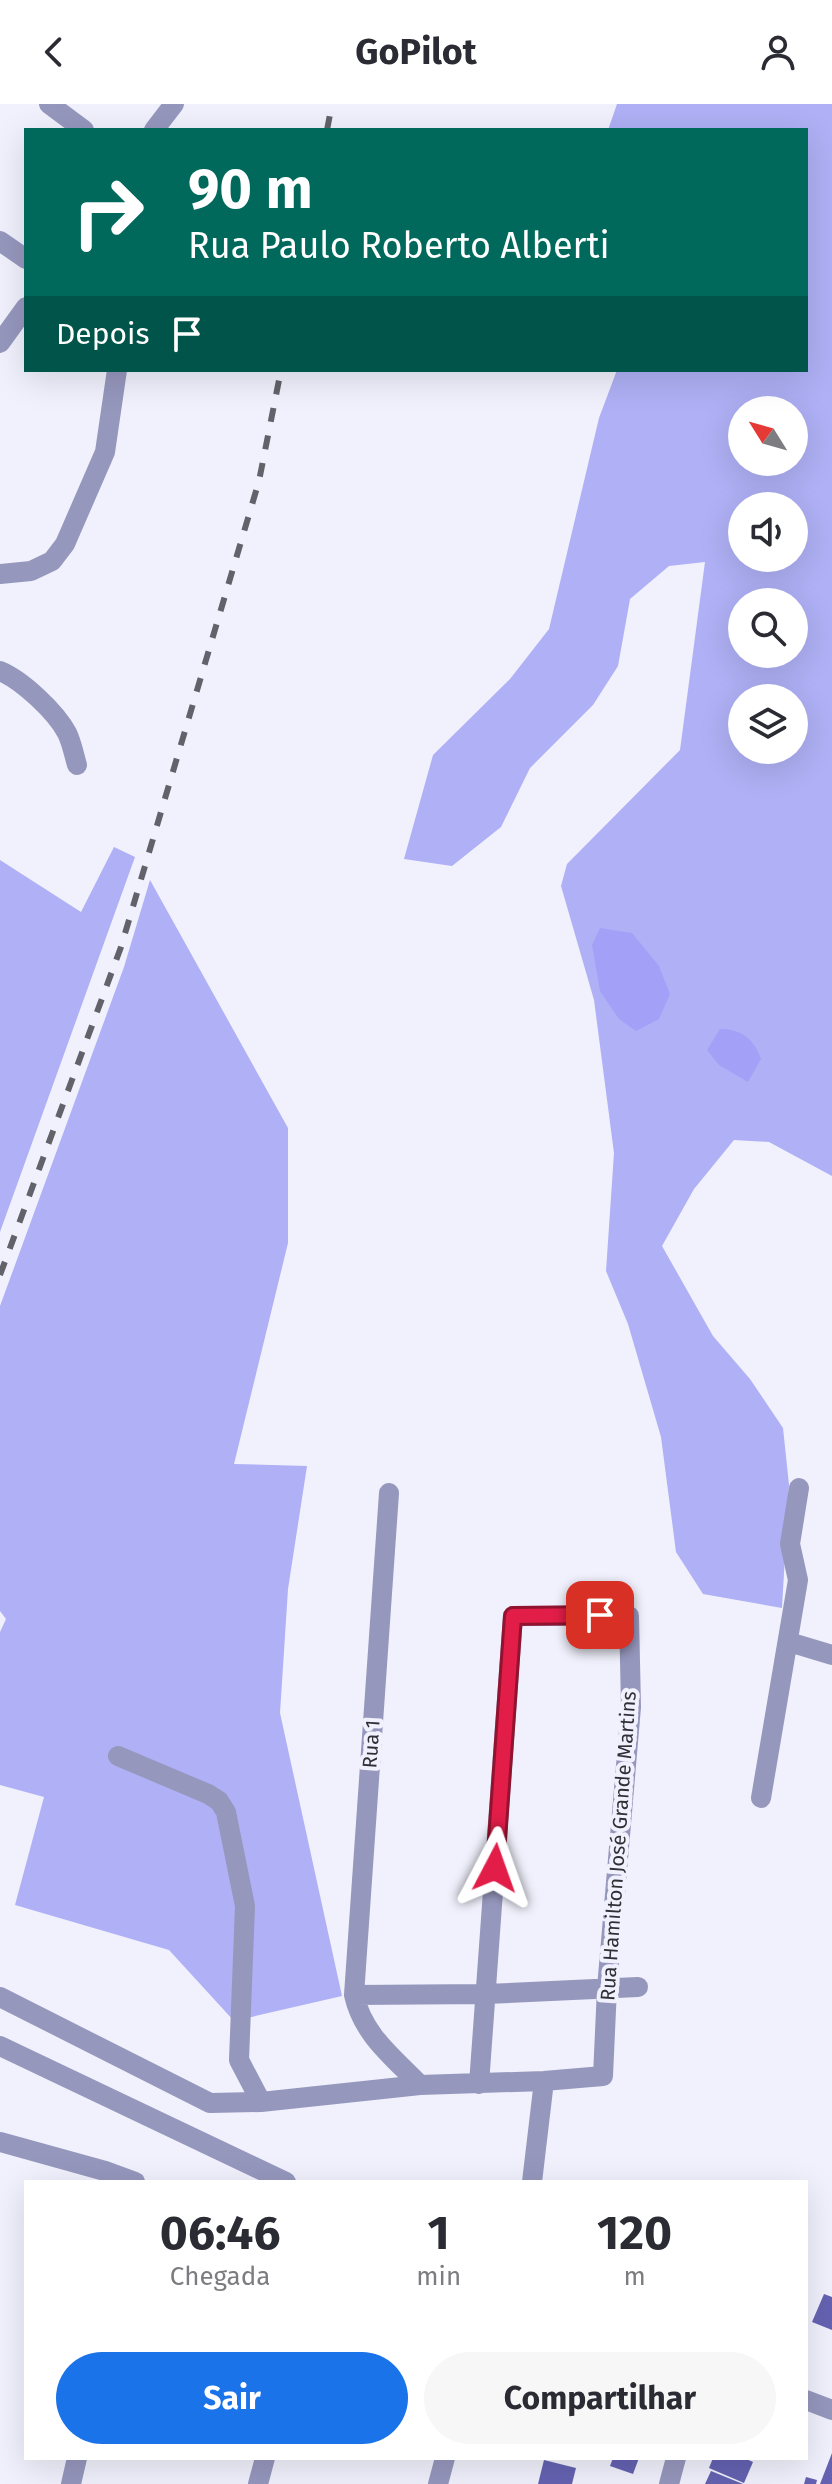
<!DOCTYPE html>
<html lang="pt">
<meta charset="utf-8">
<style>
:root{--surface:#fff;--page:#f7f7f7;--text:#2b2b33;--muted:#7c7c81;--accent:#1a73e8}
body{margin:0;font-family:"Fira Sans",sans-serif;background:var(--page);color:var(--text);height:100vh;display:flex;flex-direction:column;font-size:30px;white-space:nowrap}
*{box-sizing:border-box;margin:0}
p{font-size:26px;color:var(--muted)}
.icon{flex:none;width:44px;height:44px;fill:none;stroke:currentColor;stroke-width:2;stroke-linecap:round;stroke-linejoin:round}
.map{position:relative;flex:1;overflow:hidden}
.details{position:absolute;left:24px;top:2076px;width:784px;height:280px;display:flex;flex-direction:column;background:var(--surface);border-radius:0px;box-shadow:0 8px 32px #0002}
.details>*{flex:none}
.hud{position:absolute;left:24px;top:24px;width:784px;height:244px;border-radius:0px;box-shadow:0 8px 32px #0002;background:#00695c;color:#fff;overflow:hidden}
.needle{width:52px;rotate:307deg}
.controls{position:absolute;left:728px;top:292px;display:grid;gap:16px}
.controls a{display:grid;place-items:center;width:80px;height:80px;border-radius:50%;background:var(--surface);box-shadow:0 8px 32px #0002;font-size:40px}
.pin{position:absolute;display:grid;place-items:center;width:68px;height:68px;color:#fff;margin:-34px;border-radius:16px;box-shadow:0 4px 12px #0006}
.me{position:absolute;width:88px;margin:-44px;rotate:4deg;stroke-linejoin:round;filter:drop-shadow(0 0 6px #0008)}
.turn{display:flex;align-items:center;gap:28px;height:168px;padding:0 32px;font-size:36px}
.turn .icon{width:104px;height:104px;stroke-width:2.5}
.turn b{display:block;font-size:56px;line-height:68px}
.then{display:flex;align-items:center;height:76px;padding:0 32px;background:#0003;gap:16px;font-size:30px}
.eta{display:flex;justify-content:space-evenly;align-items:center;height:136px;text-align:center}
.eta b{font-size:48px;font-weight:700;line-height:56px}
.button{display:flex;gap:16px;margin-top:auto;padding:16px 32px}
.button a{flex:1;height:92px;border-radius:48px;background:var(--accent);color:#fff;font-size:32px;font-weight:700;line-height:92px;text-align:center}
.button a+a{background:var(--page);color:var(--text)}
header{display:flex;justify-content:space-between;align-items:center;height:104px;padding:0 32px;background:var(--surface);font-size:36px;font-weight:700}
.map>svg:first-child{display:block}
</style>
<header><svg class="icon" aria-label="back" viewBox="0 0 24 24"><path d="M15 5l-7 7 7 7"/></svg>GoPilot<svg class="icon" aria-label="person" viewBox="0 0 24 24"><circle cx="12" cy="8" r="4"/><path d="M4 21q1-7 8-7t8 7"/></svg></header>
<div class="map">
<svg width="832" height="2380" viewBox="0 0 832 2380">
<rect width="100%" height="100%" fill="#f0f1fc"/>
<path fill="#afb0f5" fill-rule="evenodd" d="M 617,0 L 832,0 L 832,1072 L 769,1038 L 734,1036 L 694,1085 L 662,1142 L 713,1232 L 750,1275 L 783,1324 L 789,1381 L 782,1504 L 703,1490 L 676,1448 L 661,1333 L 628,1220 L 606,1167 L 614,1049 L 594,896 L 561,782 L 567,760 L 680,646 L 705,458 L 669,462 L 630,495 L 618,562 L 593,601 L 530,664 L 501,723 L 452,762 L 404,755 L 433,651 L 510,575 L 549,525 L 599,314 L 617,266 L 806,266 L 806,26 L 608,26 ZM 742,306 L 794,306 L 794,358 L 742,358 ZM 742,402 L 794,402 L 794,454 L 742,454 ZM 742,498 L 794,498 L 794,550 L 742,550 ZM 742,594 L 794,594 L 794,646 L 742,646 Z
M 114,743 L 135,753 L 0,1128 L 0,756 L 81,808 Z
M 150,776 L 288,1024 L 288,1139 L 234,1360 L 307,1362 L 288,1485 L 280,1609 L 342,1892 L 234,1917 L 169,1846 L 15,1801 L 44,1693 L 0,1681 L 0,1528 L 6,1515 L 0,1507 L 0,1202 L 124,863 Z"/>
<path fill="#a2a1f7" d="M 600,824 L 632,829 L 659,862 L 670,890 L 659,915 L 636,927 L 619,915 L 600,887 L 592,841 Z
M 720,925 C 742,925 754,935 761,955 L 748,978 L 719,961 L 707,946 Z"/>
<path fill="#6562b2" d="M 824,2190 L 832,2193 L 832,2226 L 812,2218 Z
M 832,2350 L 832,2380 L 820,2380 L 832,2349 Z
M 613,2354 L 639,2354 L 633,2370 L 610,2362 Z
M 713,2354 L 744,2354 L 753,2358 L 744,2379 L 709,2364 Z
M 544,2356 L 576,2364 L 572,2380 L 538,2380 Z
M 711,2367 L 743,2380 L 705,2380 Z
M 806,2373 L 817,2376 L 816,2380 L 804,2380 Z"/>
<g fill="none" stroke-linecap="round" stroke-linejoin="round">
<path stroke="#9697bd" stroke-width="20" d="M 49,0 L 84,26
M 154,26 L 174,0
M 0,137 L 26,155
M 0,239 L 26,203
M 0,470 L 31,467 L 52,457 L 65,440 L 105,348 L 117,266
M 0,567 C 22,576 56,608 67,629 C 72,639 74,651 77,661
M 389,1389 L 354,1891 C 363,1931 393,1953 420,1981
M 789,1538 L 832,1551
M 118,1652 L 208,1690 L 219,1697 L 226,1708 L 245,1802 L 239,1956 L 261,1998
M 761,1694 L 798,1476 L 790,1440 L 799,1384
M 354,1891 L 486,1890 L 638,1883
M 0,1893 L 210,1999 L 261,1998 L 420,1981 L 544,1977 L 603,1972 L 607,1884 L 631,1603 L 629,1512 L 513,1512 L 479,1980
M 0,1942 L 286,2078
M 0,2038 L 105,2067 L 135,2078
M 532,2078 L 544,1977
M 806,2296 L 832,2306
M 71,2380 L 77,2354
M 258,2380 L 265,2354
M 438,2380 L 445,2354
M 669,2380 L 676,2354"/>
<path stroke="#62626a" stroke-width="6" stroke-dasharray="14 14" stroke-linecap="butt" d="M 327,26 L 332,0
M 0,1171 L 121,843 L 259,377 L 281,266"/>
</g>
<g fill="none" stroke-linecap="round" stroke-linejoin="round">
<g stroke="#92132f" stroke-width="20">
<path id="route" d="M 495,1764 L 513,1512 L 600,1511"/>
</g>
<use href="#route" stroke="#e11d48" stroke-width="14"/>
</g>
<g text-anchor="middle" stroke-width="8" stroke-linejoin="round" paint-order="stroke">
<g font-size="20" fill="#2f2f36" stroke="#f0f1fc">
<text transform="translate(371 1640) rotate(-86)" y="7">Rua 1</text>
<text transform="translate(618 1742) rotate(-86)" y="7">Rua Hamilton José Grande Martins</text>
</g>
</g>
</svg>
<div class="controls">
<a><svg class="needle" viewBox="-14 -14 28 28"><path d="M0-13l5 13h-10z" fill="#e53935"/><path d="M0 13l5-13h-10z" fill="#7c7c81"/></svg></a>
<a><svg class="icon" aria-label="sound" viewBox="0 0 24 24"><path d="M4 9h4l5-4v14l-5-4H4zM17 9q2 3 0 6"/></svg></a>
<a><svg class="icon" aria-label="search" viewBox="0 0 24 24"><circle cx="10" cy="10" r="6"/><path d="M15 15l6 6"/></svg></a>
<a><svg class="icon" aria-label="layers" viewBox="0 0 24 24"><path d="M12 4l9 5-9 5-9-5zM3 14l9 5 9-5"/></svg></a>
</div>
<div class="pin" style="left:600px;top:1511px;background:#d93025"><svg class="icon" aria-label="arrive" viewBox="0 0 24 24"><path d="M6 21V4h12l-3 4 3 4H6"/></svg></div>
<svg class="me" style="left:495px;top:1764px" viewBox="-20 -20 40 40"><path d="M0-17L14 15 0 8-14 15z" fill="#e11d48" stroke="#fff" stroke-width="4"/></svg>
<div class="hud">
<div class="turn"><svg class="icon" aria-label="right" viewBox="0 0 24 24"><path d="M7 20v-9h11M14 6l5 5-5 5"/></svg><div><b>90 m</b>Rua Paulo Roberto Alberti</div></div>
<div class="then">Depois<svg class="icon" aria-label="arrive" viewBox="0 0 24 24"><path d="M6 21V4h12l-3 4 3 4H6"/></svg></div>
</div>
<section class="details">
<div class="eta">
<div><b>06:46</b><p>Chegada</p></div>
<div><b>1</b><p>min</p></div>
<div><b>120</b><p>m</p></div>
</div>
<div class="button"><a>Sair</a><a>Compartilhar</a></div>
</section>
</div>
